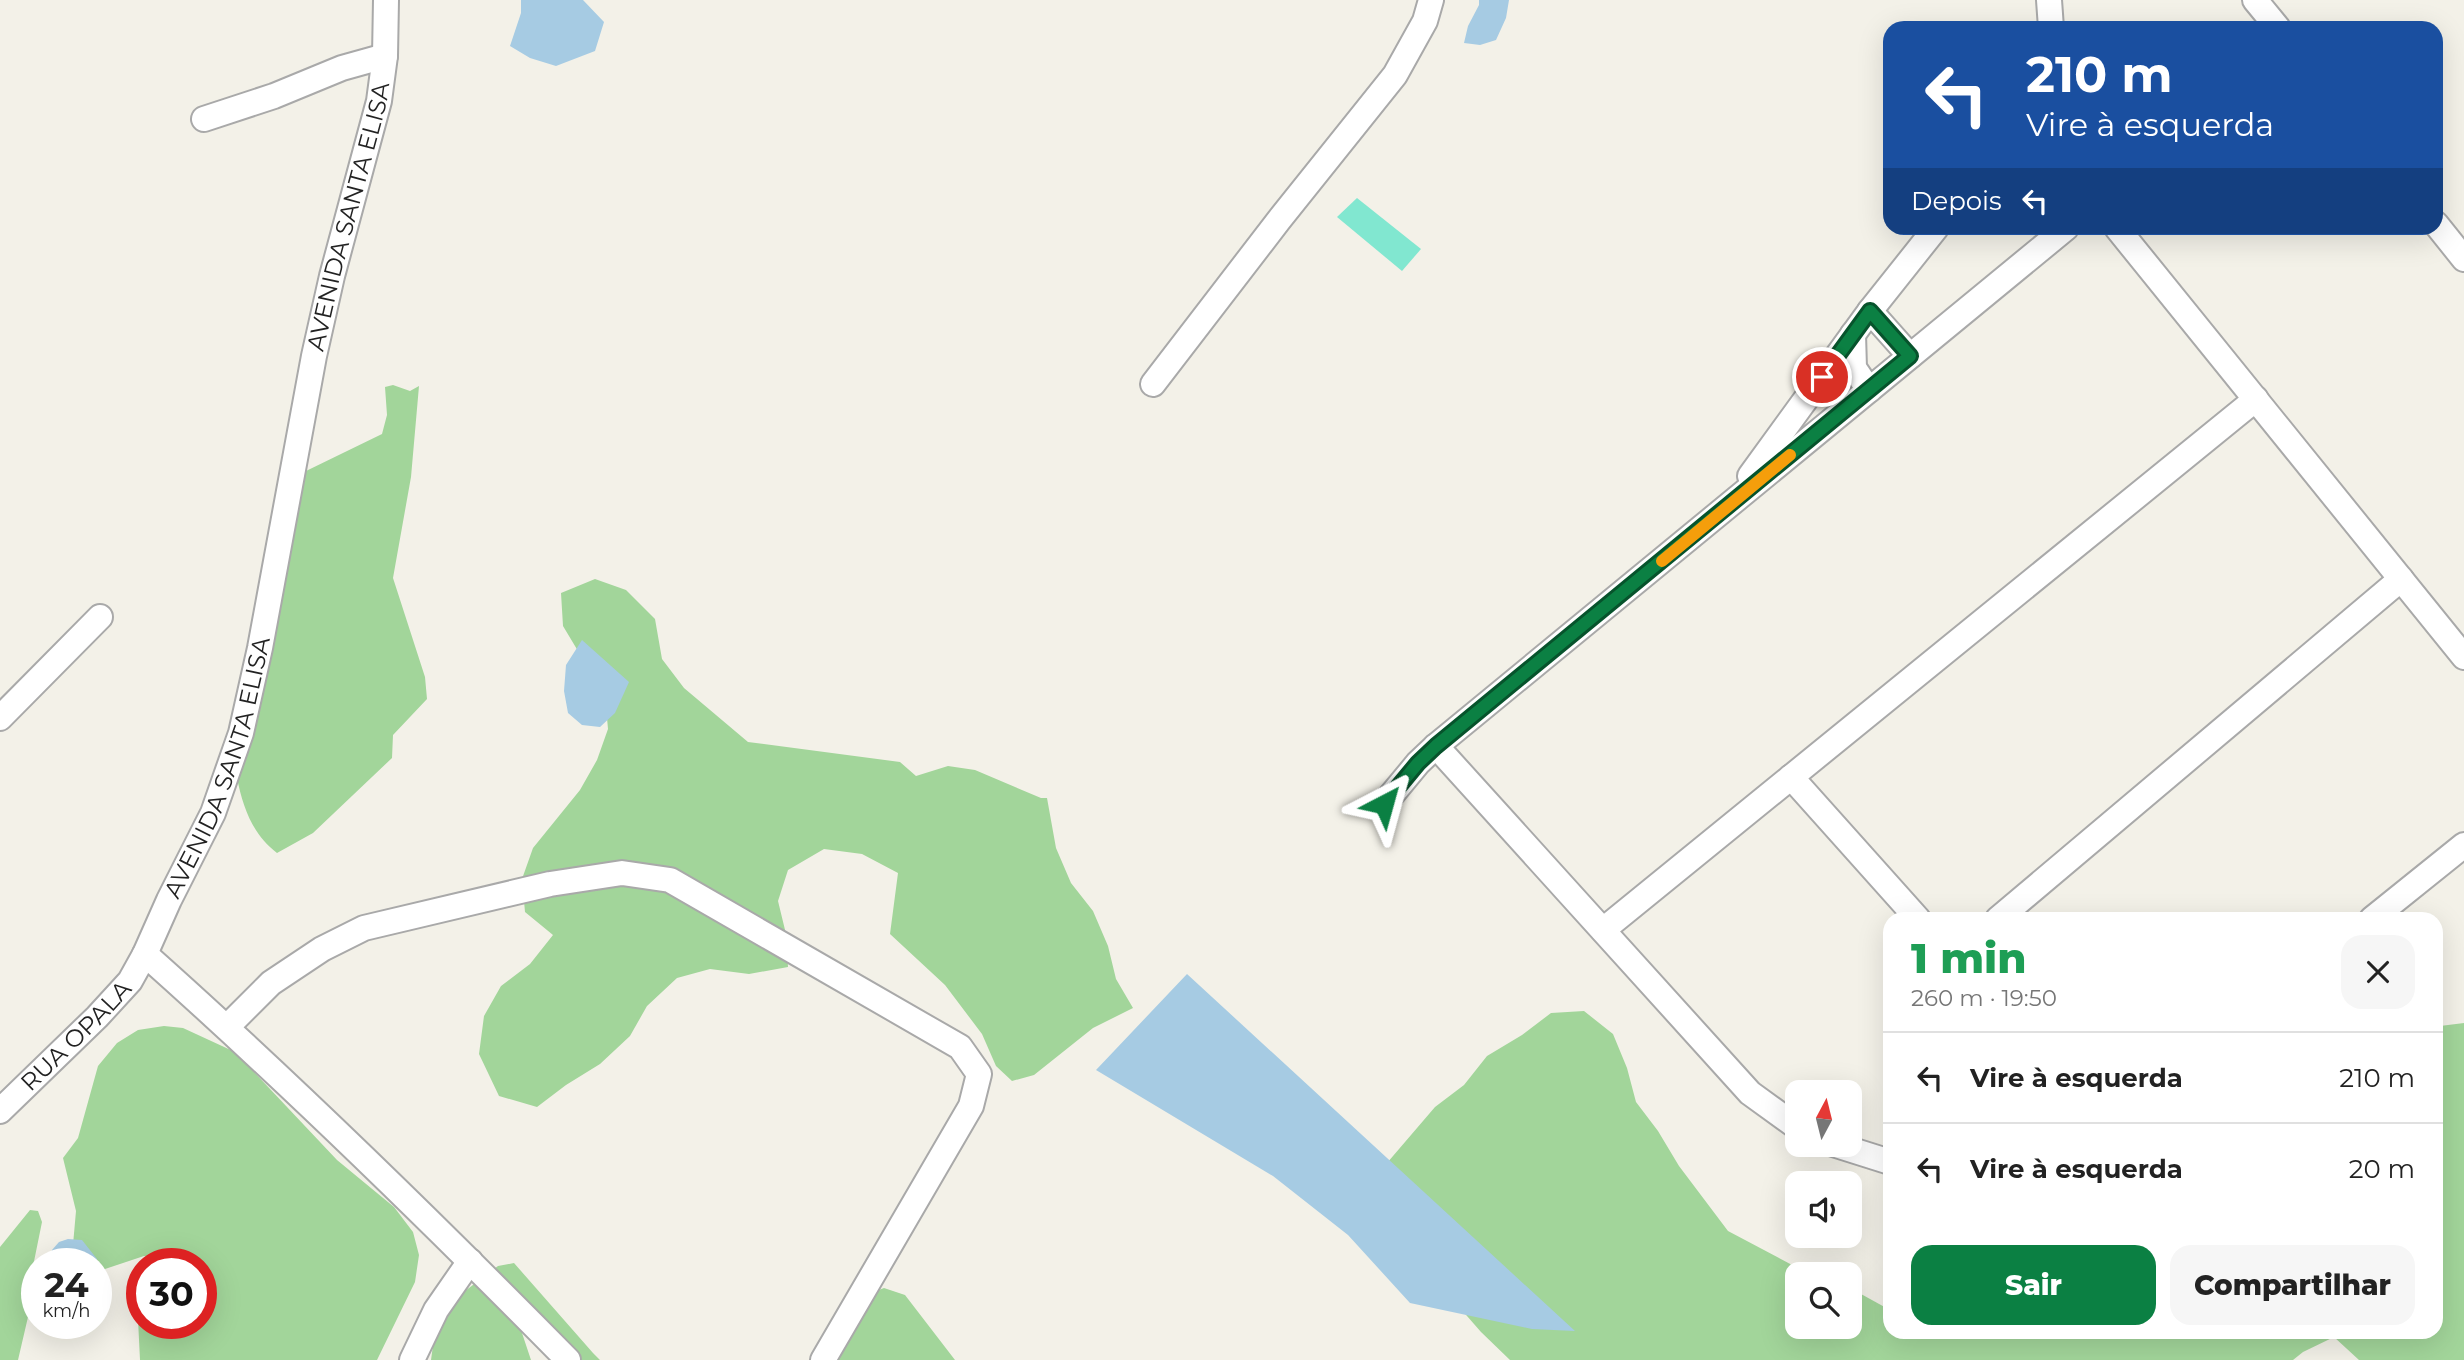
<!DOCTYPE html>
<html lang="pt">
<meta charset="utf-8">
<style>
:root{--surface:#fff;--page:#f6f6f6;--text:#222;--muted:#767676;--line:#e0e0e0;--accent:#0b8043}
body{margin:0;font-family:Montserrat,sans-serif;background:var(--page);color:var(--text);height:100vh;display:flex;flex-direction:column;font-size:26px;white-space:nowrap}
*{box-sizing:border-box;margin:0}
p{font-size:23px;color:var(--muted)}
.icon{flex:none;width:38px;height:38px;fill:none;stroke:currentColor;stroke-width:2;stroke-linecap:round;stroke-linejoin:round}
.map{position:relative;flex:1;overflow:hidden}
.sheet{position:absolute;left:1883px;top:912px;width:560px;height:427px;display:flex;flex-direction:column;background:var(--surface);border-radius:21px;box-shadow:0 7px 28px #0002}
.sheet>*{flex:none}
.hud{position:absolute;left:1883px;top:21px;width:560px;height:214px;border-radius:21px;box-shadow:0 7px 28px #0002;background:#1a4fa0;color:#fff;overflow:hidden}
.needle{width:46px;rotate:7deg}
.buttons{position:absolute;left:1785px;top:1080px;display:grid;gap:14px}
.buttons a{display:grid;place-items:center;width:77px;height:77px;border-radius:14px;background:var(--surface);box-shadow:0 7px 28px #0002;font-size:35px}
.speed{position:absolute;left:21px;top:1248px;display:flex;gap:14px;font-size:35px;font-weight:700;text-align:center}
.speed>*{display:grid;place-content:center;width:91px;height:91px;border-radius:50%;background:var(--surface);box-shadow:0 7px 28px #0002;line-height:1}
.speed small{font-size:18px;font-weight:400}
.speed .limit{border:10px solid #d22;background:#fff;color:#111}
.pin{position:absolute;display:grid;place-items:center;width:60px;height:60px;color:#fff;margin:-30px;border:4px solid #fff;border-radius:50%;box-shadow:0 2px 7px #0007}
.me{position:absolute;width:77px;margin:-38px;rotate:39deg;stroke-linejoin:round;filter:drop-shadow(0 0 5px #0008)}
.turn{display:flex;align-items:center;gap:24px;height:147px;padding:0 28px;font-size:32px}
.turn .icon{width:91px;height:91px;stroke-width:2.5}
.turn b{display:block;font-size:49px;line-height:60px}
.then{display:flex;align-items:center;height:66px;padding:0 28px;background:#0003;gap:14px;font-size:26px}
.round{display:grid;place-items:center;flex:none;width:74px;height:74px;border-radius:21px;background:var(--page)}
.overview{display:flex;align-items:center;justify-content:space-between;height:119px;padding:0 28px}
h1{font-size:42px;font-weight:800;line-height:52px;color:#1e9e55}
.cta{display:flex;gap:14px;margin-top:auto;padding:14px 28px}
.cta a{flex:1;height:80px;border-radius:21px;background:var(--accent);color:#fff;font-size:28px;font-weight:800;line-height:80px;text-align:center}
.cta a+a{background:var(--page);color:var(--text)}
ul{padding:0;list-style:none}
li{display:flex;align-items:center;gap:21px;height:91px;padding:0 28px;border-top:2px solid var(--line)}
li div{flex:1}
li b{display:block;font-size:26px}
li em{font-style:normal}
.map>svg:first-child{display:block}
</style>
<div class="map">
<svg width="2464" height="1360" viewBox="0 0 2464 1360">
<rect width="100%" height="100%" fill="#f3f1e8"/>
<path fill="#a2d59a" d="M 393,385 L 410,391 L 419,386 L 411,477 L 393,578 L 425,677 L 427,699 L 393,735 L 392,758 L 313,833 L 277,853 C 252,834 243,807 237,778 L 297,485 L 306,471 L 382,434 L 387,415 L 385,387 Z
M 595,579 L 626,590 L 655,619 L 662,659 L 684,688 L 748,742 L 900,762 L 916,776 L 948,766 L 975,770 L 1041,798 L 1047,798 L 1056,848 L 1071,883 L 1093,911 L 1108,946 L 1116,979 L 1133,1008 L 1093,1028 L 1034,1075 L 1012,1081 L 996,1066 L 982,1034 L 945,985 L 890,934 L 898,873 L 862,854 L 824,849 L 788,870 L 778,901 L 786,934 L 788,967 L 749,974 L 710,969 L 677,978 L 647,1006 L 630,1036 L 600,1064 L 566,1085 L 537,1107 L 499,1096 L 479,1054 L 484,1016 L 501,986 L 530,964 L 553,935 L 525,912 L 522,879 L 533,848 L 580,790 L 597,760 L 608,729 L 605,696 L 563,626 L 561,593 Z
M 1584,1011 L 1613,1034 L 1627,1068 L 1636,1102 L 1658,1131 L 1679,1166 L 1728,1231 L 1809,1274 L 1797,1274 L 1797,1326 L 1850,1326 L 1850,1290 L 1861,1294 L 1890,1310 L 1890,1332 L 2436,1332 L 2436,1029 L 2440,1026 L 2464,1023 L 2464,1360 L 2359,1360 L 2334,1337 L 2303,1352 L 2293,1360 L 1510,1360 L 1481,1332 L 1418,1260 L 1381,1170 L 1435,1107 L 1464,1085 L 1487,1056 L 1522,1035 L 1551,1013 Z
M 164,1026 L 183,1028 L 235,1052 L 337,1160 L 394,1207 L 413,1232 L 419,1255 L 415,1282 L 377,1360 L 140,1360 L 137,1299 L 142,1294 L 142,1323 L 201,1323 L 201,1264 L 170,1263 L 144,1256 L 96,1272 L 96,1264 L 77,1263 L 72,1256 L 76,1211 L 63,1158 L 78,1138 L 98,1066 L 117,1043 L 138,1030 Z
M 30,1210 L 38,1211 L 42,1222 L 29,1286 L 28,1317 L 18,1360 L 0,1360 L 0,1247 Z
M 514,1263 L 593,1353 L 600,1360 L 578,1360 L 521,1330 L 531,1360 L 431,1360 L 436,1324 L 465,1291 L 498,1266 Z
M 884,1288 L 905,1295 L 955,1360 L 816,1360 L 871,1293 Z"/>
<path fill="#81e7d0" d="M 1357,198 L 1421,249 L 1402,271 L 1337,217 Z"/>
<path fill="#a6cbe3" d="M 521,0 L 583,0 L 604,22 L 595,51 L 556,66 L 530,58 L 510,46 L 521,13 Z
M 1479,0 L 1509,0 L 1506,18 L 1496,40 L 1480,45 L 1464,43 L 1468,26 L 1479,5 Z
M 582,640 L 629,682 L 615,713 L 600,727 L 582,725 L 568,713 L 564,691 L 566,665 Z
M 1187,974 L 1575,1331 L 1532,1329 L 1410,1303 L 1348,1235 L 1273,1176 L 1096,1070 Z
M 68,1239 L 82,1240 L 97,1259 L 96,1263 L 50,1263 L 52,1250 L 59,1242 Z"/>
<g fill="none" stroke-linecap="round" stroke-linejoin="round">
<g stroke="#a9a9a9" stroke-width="28">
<g id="minor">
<path d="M 2049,0 L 2051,28"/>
<path d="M 2255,0 L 2278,28"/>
<path d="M 204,119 L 274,96 L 342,68 L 385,56"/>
<path d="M 2436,224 L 2464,259"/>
<path d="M 2117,228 L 2464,657"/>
<path d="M 1870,311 L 1910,356"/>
<path d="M 1853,334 L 1854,368 L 1869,390"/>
<path d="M 1153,384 L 1279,220 L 1395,75 L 1425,21 L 1431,0"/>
<path d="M 1750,476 L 1870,311 L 1936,228"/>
<path d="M 0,718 L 100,617"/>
<path d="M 1436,746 L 1750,1093 L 1797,1127"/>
<path d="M 1791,777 L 1918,919"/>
<path d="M 1384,804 L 1418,763 L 1436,746 L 2066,228"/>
<path d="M 1998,919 L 2401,579"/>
<path d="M 2372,919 L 2464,845"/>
<path d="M 1603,930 L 2256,399"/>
<path d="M 145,954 C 291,1084 431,1221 568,1360"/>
<path d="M 227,1027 L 271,983 L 322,949 L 364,928 L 550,884 L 622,873 L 670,880 L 960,1047 L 979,1074 L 971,1106 L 823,1360"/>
<path id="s1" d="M 0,1111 L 97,1017 L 130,981 L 145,954 L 169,900 L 213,813 L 241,733 L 260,648 L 314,356 L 332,276 L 379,101 L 385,56 L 386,0"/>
<path d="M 1833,1144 L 1890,1162"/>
<path d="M 412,1360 L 436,1310 L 470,1261"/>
</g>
</g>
<use href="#minor" stroke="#fff" stroke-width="24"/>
</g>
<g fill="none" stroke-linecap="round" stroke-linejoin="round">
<g stroke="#07532c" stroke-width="18">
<path id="route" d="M 1384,804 L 1418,763 L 1436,746 L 1910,356 L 1870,311 L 1822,377"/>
</g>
<use href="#route" stroke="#0b8043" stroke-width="12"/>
<path stroke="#f59e0b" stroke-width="12" d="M 1662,561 L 1790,455"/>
</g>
<g text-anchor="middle" stroke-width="5" stroke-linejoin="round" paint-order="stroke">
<g font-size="24" fill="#222" stroke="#fff">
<text dy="8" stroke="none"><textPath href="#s1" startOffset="984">AVENIDA SANTA ELISA</textPath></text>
<text dy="8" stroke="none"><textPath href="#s1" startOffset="416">AVENIDA SANTA ELISA</textPath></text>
<text dy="8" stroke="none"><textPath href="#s1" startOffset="107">RUA OPALA</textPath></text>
</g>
</g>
</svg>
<div class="buttons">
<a><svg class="needle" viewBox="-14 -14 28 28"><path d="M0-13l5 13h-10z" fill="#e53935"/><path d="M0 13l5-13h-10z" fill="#767676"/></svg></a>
<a><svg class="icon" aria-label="sound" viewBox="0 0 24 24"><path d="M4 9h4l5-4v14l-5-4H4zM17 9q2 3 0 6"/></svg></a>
<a><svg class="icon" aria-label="search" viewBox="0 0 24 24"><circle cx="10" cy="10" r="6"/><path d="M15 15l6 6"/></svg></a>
</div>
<div class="speed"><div>24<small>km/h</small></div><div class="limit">30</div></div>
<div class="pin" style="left:1822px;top:377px;background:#d93025"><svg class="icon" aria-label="arrive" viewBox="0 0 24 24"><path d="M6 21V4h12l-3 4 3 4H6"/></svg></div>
<svg class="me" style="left:1384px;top:804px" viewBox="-20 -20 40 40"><path d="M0-17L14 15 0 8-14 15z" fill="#0b8043" stroke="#fff" stroke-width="4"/></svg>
<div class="hud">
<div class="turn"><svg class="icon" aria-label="left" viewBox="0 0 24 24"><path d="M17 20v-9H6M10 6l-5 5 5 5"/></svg><div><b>210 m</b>Vire à esquerda</div></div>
<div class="then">Depois<svg class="icon" aria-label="left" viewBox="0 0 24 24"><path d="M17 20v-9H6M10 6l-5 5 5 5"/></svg></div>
</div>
<section class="sheet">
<div class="overview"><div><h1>1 min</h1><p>260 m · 19:50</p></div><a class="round"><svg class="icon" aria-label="close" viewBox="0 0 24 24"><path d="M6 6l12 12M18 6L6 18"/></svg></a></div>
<ul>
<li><svg class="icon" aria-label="left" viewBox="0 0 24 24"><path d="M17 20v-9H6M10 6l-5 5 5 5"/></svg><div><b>Vire à esquerda</b></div><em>210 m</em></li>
<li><svg class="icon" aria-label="left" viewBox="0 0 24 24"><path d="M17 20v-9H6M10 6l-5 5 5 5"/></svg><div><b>Vire à esquerda</b></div><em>20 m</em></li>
</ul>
<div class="cta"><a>Sair</a><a>Compartilhar</a></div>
</section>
</div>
